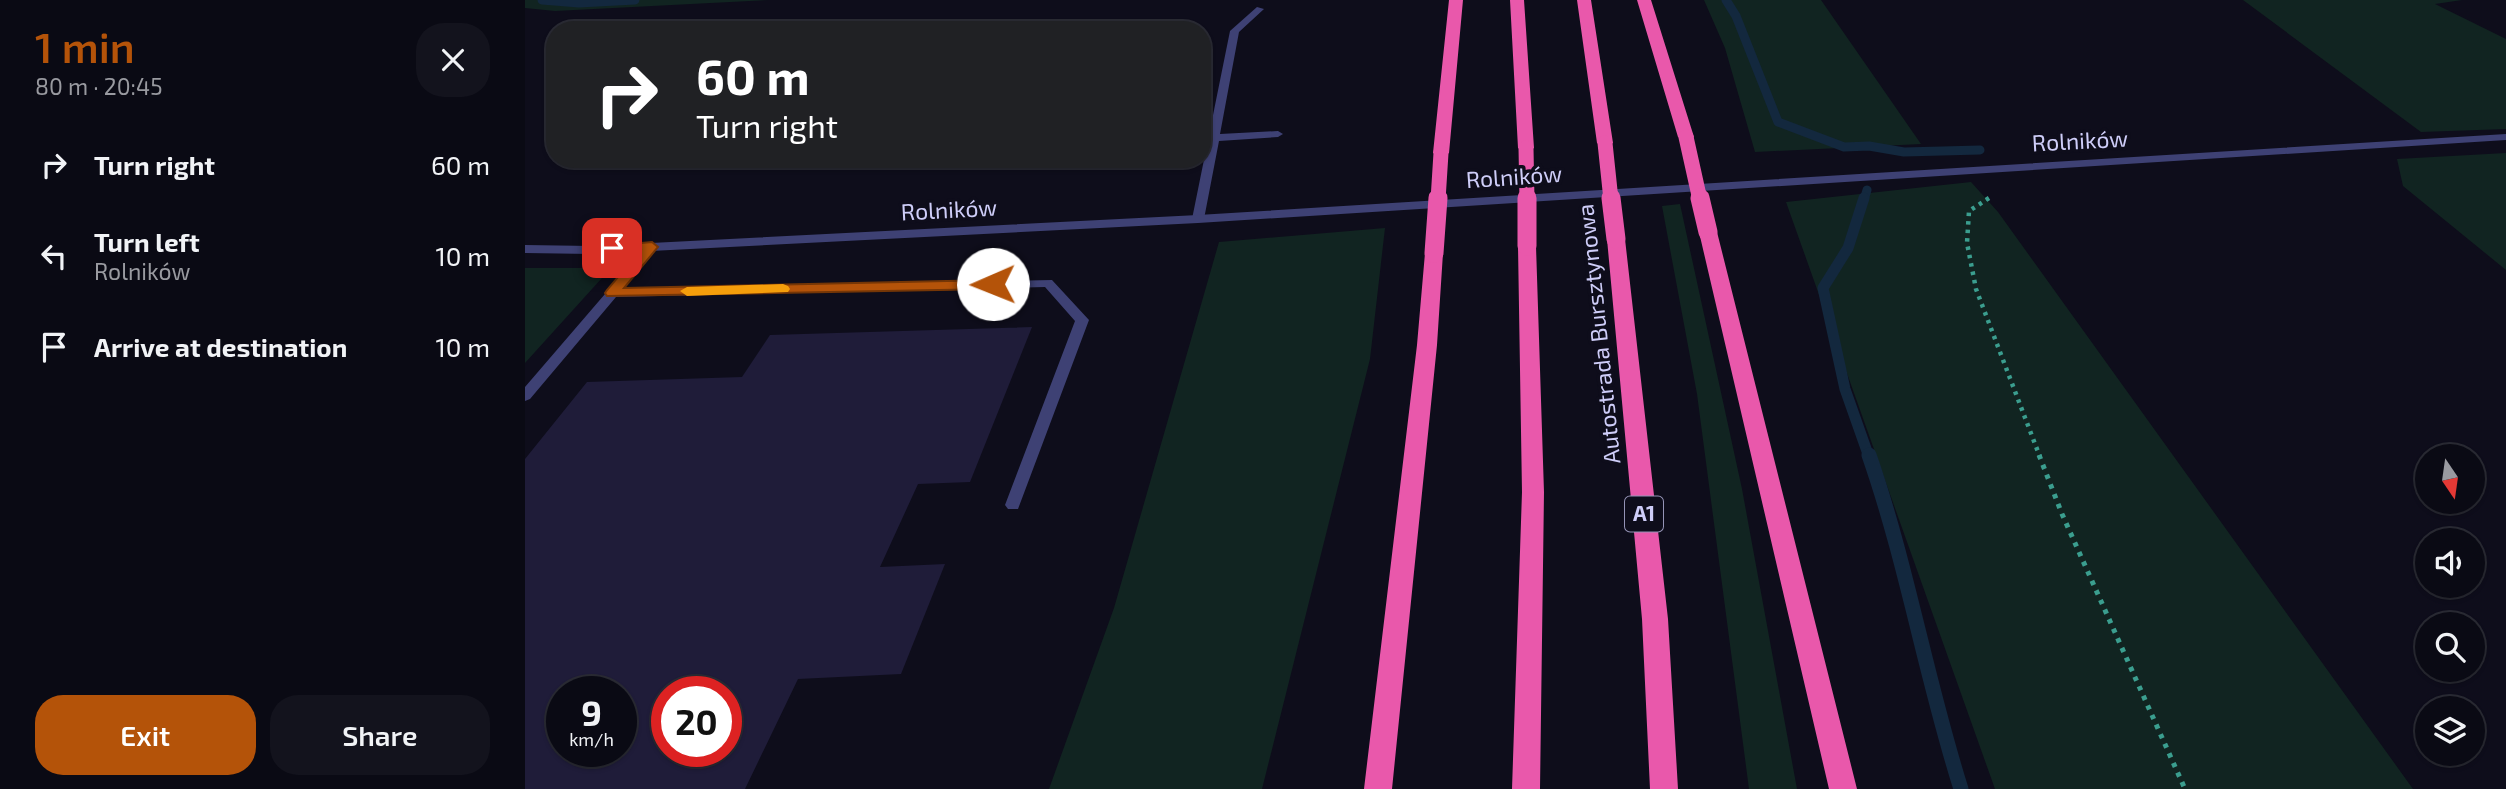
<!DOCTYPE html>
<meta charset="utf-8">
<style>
:root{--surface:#0a0a14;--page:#13131d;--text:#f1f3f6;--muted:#999aa0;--line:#2a2b34;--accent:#b45309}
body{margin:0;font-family:"Exo 2",sans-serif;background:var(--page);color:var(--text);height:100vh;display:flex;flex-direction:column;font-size:26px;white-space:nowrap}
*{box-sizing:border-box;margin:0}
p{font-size:23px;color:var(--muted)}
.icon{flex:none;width:38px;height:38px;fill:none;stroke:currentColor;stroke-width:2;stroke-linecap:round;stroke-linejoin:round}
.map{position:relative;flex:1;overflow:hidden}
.details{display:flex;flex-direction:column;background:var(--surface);width:525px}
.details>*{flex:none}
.guide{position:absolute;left:21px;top:21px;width:665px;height:147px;border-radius:28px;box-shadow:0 2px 5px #0004,0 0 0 2px var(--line);background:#202124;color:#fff;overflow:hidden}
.needle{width:46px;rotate:167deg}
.tools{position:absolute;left:1890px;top:444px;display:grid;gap:14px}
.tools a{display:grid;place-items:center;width:70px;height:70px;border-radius:50%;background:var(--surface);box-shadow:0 2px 5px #0004,0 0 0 2px var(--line);font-size:35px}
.speed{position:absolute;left:21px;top:676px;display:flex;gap:14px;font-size:35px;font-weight:700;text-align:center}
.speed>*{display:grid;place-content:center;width:91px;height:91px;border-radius:50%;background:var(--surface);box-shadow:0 2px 5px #0004,0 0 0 2px var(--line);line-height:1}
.speed small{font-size:18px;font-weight:400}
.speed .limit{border:10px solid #d22;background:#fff;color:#111}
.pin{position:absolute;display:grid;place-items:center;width:60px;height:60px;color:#fff;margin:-30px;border-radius:14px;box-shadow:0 4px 10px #0006}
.me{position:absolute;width:77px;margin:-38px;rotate:269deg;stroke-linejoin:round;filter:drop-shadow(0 0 5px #0008)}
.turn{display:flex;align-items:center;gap:24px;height:147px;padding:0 35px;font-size:32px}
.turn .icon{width:91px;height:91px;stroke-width:2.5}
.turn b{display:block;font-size:49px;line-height:60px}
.round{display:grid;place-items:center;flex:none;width:74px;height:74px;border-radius:28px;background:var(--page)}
.overview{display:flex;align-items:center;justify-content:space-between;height:119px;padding:0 35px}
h1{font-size:42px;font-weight:600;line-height:52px;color:var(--accent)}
.primary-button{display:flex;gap:14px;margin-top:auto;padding:14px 35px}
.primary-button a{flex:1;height:80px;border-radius:28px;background:var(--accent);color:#fff;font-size:28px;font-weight:600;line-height:80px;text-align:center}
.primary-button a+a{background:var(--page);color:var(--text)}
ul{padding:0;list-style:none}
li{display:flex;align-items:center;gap:21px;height:91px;padding:0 35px}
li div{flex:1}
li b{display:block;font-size:26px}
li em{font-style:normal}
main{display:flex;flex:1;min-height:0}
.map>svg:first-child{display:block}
</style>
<main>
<section class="details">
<div class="overview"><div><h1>1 min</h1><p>80 m · 20:45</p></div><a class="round"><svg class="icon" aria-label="close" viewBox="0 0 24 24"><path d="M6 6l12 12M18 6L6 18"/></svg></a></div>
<ul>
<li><svg class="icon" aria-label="right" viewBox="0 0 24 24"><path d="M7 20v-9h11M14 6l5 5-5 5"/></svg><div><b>Turn right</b></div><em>60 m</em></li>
<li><svg class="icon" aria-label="left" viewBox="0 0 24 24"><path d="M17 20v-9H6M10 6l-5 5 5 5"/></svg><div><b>Turn left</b><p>Rolników</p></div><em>10 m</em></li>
<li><svg class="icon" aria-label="arrive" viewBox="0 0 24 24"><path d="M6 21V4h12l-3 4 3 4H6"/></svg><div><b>Arrive at destination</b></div><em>10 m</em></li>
</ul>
<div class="primary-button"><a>Exit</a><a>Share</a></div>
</section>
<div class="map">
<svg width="1981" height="789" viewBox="0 0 1981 789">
<rect width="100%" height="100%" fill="#0e0d1b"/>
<path fill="#112421" d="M 0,0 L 244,0 L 30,11 L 0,8 Z
M 1179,0 L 1296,0 L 1396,144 L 1230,152 L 1200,48 Z
M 1718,0 L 1937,0 L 1910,4 L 1981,39 L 1981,129 L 1896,132 Z
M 1981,153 L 1981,270 L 1878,186 L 1872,159 Z
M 1446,182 L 1473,212 L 1888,789 L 1470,789 L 1261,202 Z
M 1155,204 L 1217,489 L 1272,789 L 1224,789 L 1172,394 L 1137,206 Z
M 860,228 L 845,359 L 737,789 L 524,789 L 589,608 L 694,242 Z
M 0,268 L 86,268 L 0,363 Z"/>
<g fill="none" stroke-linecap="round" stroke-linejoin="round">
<path stroke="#13283e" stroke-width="9" d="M 17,0 L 54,3 L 110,0
M 1201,0 L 1211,16 L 1253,122 L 1319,147 L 1344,146 L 1379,152 L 1455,150
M 1339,200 L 1342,190"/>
<path stroke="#13283e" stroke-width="11" d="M 1339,198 L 1323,248 L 1298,288 L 1320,389 L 1344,457"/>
<path stroke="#13283e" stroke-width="15" d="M 1344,455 C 1382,564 1401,679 1436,789"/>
</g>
<path fill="#1f1c39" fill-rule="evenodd" d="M 507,327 L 445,482 L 393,484 L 355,567 L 420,564 L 376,674 L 273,679 L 220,789 L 0,789 L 0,459 L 62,382 L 217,377 L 245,335 ZM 37,691 L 96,691 L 96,751 L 37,751 ZM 142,691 L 201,691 L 201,751 L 142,751 Z"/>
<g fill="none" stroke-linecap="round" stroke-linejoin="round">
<path stroke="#3b9e8f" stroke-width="3.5" stroke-dasharray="2.5 3.5" stroke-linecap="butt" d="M 1461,200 L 1465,197"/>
<path stroke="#3b9e8f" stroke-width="4.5" stroke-dasharray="3.5 5" stroke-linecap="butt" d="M 1464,198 L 1444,211 L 1442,243 L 1451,289 L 1515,457"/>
<path stroke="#3b9e8f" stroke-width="5" stroke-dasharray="4.5 6" stroke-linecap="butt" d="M 1514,455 L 1537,514 L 1660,789"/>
<path fill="#3e4174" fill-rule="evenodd" d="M 732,7 L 739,9 L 714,32 L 695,134 L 753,131 L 758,134 L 753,137 L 694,141 L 679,219 L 677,221 L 669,221 L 667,219 L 705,31 Z
M 127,243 L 133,247 L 98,289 L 527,280 L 564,320 L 493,509 L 483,509 L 480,505 L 550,321 L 520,287 L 91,297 L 5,399 L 0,401 L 0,387 L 123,244 Z"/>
<path fill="#3e4174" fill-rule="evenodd" d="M 1981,134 L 1981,140 L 673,223 L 67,254 L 0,253 L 0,245 L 67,246 L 673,215 Z"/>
<path fill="#e958ab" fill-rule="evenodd" d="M 924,0 L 938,0 L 924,153 L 916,158 L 908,153 Z
M 985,0 L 999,0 L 1009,148 L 1001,153 L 993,148 Z
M 1052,0 L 1066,0 L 1088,143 L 1080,148 L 1072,143 Z
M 1112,0 L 1126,0 L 1169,137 L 1167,140 L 1161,142 L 1153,137 Z
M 1183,227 L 1192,232 L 1332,789 L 1304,789 L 1174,232 Z
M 1091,234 L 1100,239 L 1143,619 L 1153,789 L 1125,789 L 1117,619 L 1082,239 Z
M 1002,241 L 1011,246 L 1019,492 L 1015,789 L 987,789 L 997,492 L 993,246 Z
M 909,248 L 918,253 L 912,345 L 867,789 L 839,789 L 892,345 L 900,253 Z"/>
<path stroke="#e958ab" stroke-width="15" d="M 1161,137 L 1175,200
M 1080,143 L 1086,200
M 1001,148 L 1002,200
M 913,200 L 916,153"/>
<path stroke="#e958ab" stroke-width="19" d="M 1002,198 L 1002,246
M 1086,198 L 1091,239
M 1175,198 L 1183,232
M 909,253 L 913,198"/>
</g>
<path fill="#b45309" stroke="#753606" stroke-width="2" d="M 127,242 L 133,247 L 99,288 L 468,280 L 475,284 L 468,289 L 82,296 L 80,293 L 82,290 L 115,251 L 87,253 L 80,248 L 82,246 Z"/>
<path fill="#f59e0b" d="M 258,284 L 263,286 L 265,289 L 263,292 L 162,296 L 155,291 L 162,287 Z"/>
<g text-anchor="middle" stroke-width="7" stroke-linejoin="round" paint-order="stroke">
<rect fill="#0e0d1b" stroke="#9493b6" stroke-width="2" x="1100" y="496.5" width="38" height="35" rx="5"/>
<g font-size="21" font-weight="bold" fill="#cecdf8">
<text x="1119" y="521">A1</text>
</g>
<g font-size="23" fill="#cecdf8" stroke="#0e0d1b">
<text transform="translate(1555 141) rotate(-3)" y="8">Rolników</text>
<text transform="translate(989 177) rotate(-4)" y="8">Rolników</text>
<text transform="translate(424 210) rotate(-3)" y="8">Rolników</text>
<text transform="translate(1074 334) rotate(-96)" y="8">Autostrada Bursztynowa</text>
</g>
</g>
</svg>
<div class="tools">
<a><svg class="needle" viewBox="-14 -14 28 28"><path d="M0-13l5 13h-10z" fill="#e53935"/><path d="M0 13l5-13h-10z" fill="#999aa0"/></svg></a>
<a><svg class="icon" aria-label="sound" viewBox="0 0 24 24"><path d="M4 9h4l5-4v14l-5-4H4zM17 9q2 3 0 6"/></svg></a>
<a><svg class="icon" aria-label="search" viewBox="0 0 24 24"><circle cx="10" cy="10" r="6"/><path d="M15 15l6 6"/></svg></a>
<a><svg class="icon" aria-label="layers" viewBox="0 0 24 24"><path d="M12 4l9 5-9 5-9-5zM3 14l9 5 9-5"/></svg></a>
</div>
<div class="speed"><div>9<small>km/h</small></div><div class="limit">20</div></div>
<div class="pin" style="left:87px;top:248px;background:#d93025"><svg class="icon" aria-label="arrive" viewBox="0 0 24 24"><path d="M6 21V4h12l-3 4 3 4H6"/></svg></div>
<svg class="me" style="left:468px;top:284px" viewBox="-20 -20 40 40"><circle r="19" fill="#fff"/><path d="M0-13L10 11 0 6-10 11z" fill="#b45309"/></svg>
<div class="guide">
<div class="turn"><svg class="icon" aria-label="right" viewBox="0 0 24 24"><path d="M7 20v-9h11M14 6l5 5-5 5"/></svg><div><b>60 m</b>Turn right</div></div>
</div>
</div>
</main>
